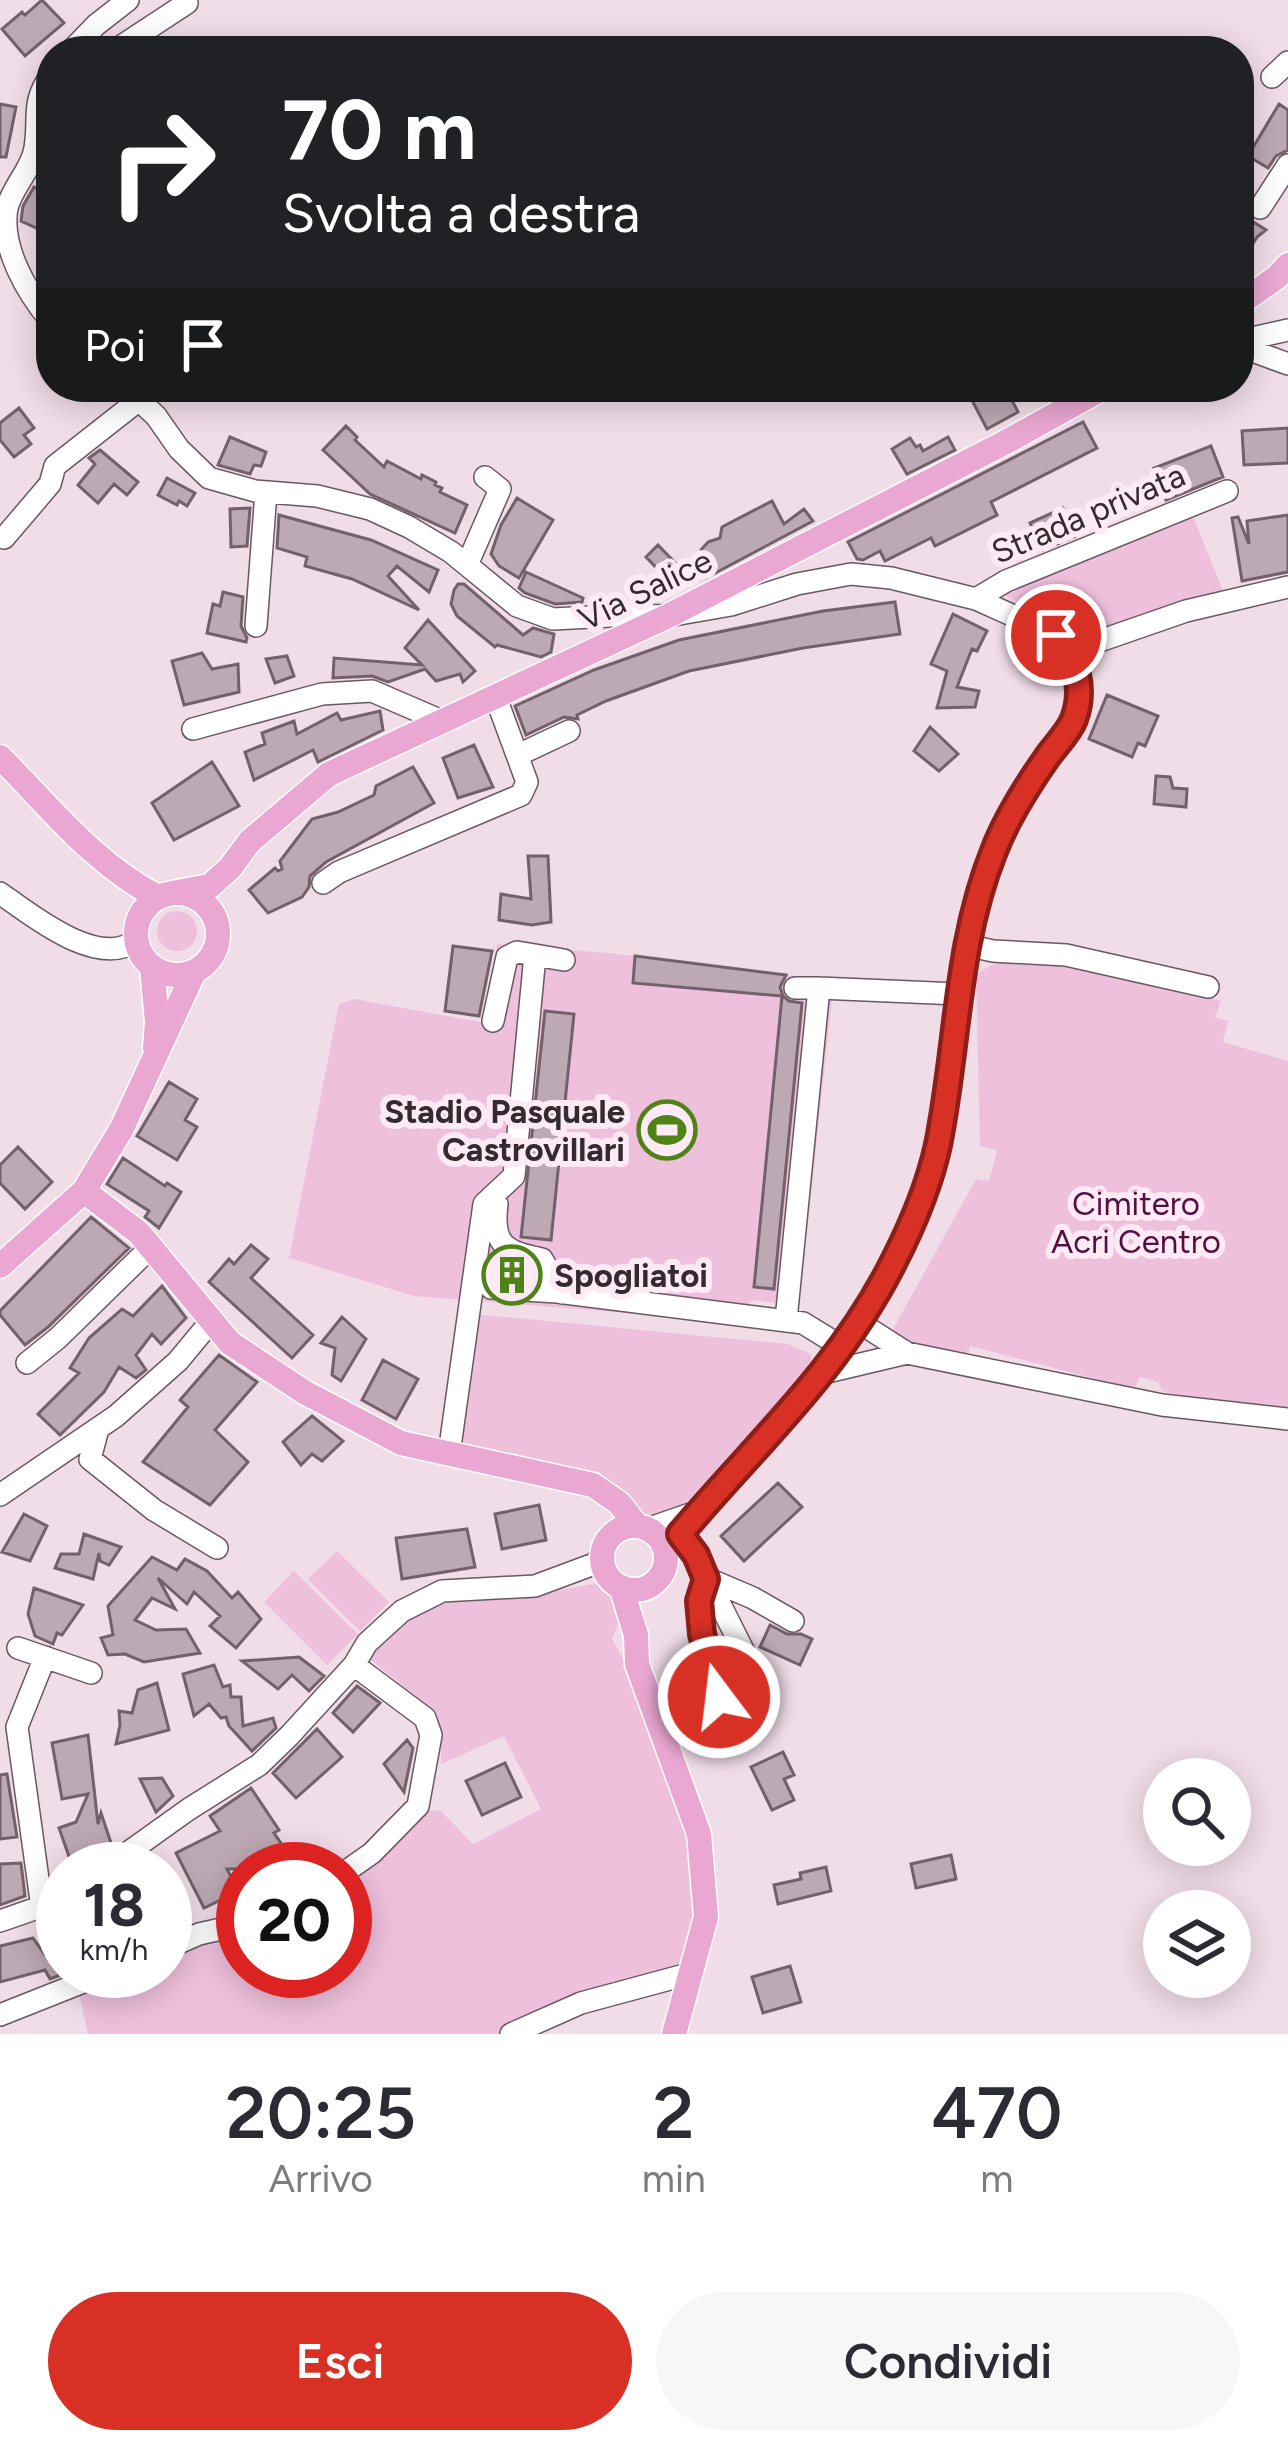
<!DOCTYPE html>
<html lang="it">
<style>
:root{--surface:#fff;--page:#f7f7f7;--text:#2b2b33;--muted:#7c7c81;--accent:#d93025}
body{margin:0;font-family:Figtree,sans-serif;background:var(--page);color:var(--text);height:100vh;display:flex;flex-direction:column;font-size:45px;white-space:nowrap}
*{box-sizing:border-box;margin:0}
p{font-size:39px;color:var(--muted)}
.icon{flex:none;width:66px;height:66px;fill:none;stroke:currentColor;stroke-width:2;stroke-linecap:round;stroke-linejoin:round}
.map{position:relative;height:2034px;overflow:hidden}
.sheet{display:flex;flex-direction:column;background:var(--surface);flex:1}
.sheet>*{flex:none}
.top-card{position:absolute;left:36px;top:36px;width:1218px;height:366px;border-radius:48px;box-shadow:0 6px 30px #0003;background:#202124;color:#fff;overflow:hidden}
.tools{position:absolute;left:1143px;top:1758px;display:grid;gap:24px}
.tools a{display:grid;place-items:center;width:108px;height:108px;border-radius:50%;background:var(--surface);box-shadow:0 6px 30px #0003;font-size:60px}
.speed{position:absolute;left:36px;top:1842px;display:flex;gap:24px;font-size:60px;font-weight:700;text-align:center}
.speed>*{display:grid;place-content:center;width:156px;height:156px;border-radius:50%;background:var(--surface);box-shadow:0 6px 30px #0003;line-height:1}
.speed small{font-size:30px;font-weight:400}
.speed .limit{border:18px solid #d22;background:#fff;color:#111}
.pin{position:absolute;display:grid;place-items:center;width:102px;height:102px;color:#fff;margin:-51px;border:6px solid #fff;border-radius:50%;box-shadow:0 3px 12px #0007}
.me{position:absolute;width:132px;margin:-66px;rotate:345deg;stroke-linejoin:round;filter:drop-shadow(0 0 9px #0008)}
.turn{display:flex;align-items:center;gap:42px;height:252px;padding:0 48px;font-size:54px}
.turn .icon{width:156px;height:156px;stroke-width:2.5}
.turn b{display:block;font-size:84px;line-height:102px}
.then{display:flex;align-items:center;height:114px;padding:0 48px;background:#0003;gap:24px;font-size:45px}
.eta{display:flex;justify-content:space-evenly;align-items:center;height:204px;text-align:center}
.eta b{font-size:72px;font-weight:600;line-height:84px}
.action{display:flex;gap:24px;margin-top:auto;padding:24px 48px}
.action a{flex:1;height:138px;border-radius:72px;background:var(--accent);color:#fff;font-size:48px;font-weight:600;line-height:138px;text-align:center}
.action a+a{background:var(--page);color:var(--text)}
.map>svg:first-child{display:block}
</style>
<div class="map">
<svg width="1288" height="2034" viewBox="0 0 1288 2034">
<rect width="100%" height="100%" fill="#f1dde8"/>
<path fill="#efc0dc" d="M 1187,515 L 1194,519 L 1224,593 L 1095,635 L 1081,633 L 999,593 Z
M157 931a20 20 0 1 1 40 0a20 20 0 1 1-40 0Z
M 497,944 L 608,953 L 834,981 L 799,1305 L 751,1300 L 745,1322 L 414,1296 L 289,1258 L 339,1004 L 354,999 L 486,1023 Z
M 1008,956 L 1086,965 L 1221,1001 L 1215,1017 L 1228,1021 L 1223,1042 L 1288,1061 L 1288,1409 L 1224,1404 L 1162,1391 L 1158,1382 L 1140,1377 L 1134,1389 L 970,1346 L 968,1355 L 919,1346 L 892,1331 L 976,1179 L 989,1181 L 997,1150 L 980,1146 L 976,974 Z
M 474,1314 L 788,1344 L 811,1354 L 811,1361 L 798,1380 L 681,1508 L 671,1514 L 647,1517 L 635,1511 L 592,1474 L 569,1467 L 463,1450 L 460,1425 Z
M 337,1551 L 389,1602 L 360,1631 L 308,1579 Z
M 294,1571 L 358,1634 L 327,1665 L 264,1602 Z
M 602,1582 C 627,1593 622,1617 612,1639 L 632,1675 L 685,1825 L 696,1901 L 685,1975 L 511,2034 L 88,2034 L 79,1994 L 132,1971 L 165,1971 L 165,1956 L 202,1940 L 243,1931 L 243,1971 L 345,1971 L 345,1898 L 361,1894 L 348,1877 L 424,1810 L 441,1811 L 473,1844 L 541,1809 L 504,1736 L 441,1764 C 441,1746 443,1727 434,1711 L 367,1657 L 408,1617 L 446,1603 L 533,1595 Z"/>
<path fill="#bca9b4" stroke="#72616a" stroke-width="3" d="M 42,0 L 64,23 L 25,56 L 2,29 L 22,12 L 25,15 Z
M 0,104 L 16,107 L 6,157 L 0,157 Z
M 1279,104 L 1288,110 L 1288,150 L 1276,156 L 1268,168 L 1248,156 Z
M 34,187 L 51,195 L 51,208 L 41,230 L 21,221 L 23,206 Z
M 1239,213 L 1266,230 L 1257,237 L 1245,257 L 1239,242 Z
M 965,387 L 1005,387 L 1018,412 L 987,429 Z
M 19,408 L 34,428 L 24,435 L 31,444 L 14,457 L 0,440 L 0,423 Z
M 1083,422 L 1097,448 L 991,502 L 997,515 L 935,546 L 931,538 L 885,561 L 880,551 L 863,560 L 857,559 L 848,542 Z
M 346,426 L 357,437 L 355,440 L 384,467 L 387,461 L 421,479 L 422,475 L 436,482 L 435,485 L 442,488 L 440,492 L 467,505 L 455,533 L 370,494 L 323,450 Z
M 1288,428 L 1288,463 L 1244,465 L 1242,431 Z
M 230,437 L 266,452 L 261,466 L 254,465 L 250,474 L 218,465 Z
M 948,437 L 955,450 L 907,474 L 892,449 L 910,438 L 916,447 L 920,445 L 923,451 Z
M 1211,446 L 1223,477 L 1166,500 L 1154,468 Z
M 100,450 L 138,482 L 127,495 L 114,484 L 98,503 L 78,485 L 95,464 L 89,458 Z
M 167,478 L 195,493 L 187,506 L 179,501 L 177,505 L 158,495 Z
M 517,498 L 553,520 L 519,578 L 499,566 L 491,554 L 501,525 Z
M 772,501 L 784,524 L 804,509 L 813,521 L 706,578 L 699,565 L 701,550 L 708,542 L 720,538 L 722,527 Z
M 250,508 L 247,546 L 231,547 L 230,509 Z
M 1063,508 L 1076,536 L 1043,550 L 1030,523 Z
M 279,515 L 371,540 L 438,570 L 429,592 L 397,566 L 388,576 L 419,610 L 352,579 L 305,566 L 307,557 L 277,548 Z
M 1288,515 L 1288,572 L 1242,581 L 1232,518 L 1238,517 L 1249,544 L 1247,521 Z
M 658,545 L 685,573 L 673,585 L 646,557 Z
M 526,572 L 583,598 L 582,602 L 555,604 L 525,593 L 519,588 Z
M 458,584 L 464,584 L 523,635 L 533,628 L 554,634 L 551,652 L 541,657 L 497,645 L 495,647 L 457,616 L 451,604 L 454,590 Z
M 223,592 L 243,597 L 241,626 L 247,638 L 246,642 L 207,633 L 213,604 L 220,606 Z
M 895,602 L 900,634 L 803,648 L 689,671 L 606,701 L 577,715 L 578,719 L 564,717 L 526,735 L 515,706 L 594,670 L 679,640 L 823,611 Z
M 953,614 L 987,631 L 977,651 L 972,649 L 957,687 L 979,691 L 975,707 L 937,708 L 947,671 L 931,664 Z
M 428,620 L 475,671 L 463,682 L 460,674 L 436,681 L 425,669 L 388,682 L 372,676 L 333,678 L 334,658 L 422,665 L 405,648 Z
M 202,653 L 212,669 L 238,664 L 239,692 L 184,705 L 172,661 Z
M 287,656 L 294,676 L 275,683 L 266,659 Z
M 1107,695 L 1158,716 L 1145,746 L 1138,743 L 1132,757 L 1089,739 Z
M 380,711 L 383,730 L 318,762 L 313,750 L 254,780 L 245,752 L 265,744 L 262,733 L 294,721 L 297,734 L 337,713 L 341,720 Z
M 930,727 L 958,754 L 939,771 L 914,751 Z
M 474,745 L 493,787 L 458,798 L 443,758 Z
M 212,762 L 239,806 L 174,840 L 152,803 Z
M 413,767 L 434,803 L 326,862 L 310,876 L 309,887 L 302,897 L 268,913 L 249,890 L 275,868 L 278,871 L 282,869 L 280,861 L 312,819 L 338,812 L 374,795 L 376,786 Z
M 1156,776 L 1170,777 L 1173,788 L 1187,789 L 1186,807 L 1154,804 Z
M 528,856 L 548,856 L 551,922 L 532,925 L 499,920 L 501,894 L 531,899 Z
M 453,946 L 492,951 L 479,1016 L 445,1011 Z
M 635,956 L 786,975 L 780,987 L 783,996 L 789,1001 L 802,1003 L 774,1289 L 754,1287 L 782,996 L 633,983 Z
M 545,1011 L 574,1014 L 551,1240 L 521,1237 Z
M 169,1082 L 197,1099 L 185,1120 L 197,1127 L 177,1160 L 137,1136 Z
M 18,1147 L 52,1182 L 25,1209 L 0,1183 L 0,1165 Z
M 123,1158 L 165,1186 L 167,1183 L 181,1192 L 159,1228 L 145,1217 L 149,1211 L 107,1184 Z
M 91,1217 L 129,1248 L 48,1327 L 25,1345 L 0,1315 L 0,1311 Z
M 251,1245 L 268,1259 L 251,1278 L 313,1335 L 292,1358 L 209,1282 L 229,1259 L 234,1264 Z
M 162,1286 L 186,1318 L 161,1344 L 152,1334 L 136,1355 L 146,1370 L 136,1378 L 119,1367 L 104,1392 L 60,1435 L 38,1414 L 79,1373 L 70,1368 L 89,1338 L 122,1309 L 133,1316 Z
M 342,1317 L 366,1339 L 341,1381 L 332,1375 L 335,1348 L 321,1343 Z
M 219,1355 L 257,1382 L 215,1430 L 248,1462 L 210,1505 L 143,1462 L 188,1407 L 180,1400 Z
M 383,1360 L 418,1379 L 396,1419 L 362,1400 Z
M 312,1416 L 343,1441 L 322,1461 L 312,1454 L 301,1465 L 283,1442 Z
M 778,1483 L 802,1507 L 744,1561 L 721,1536 Z
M 539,1505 L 546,1540 L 502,1549 L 495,1514 Z
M 24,1514 L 47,1526 L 30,1561 L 2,1552 Z
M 467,1529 L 475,1567 L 402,1579 L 396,1538 Z
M 84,1534 L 121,1547 L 109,1565 L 100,1561 L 99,1553 L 93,1579 L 55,1568 L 61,1554 L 79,1554 Z
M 152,1557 L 177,1570 L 185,1559 L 207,1571 L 232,1598 L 238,1592 L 261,1619 L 236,1648 L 210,1626 L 220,1616 L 194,1592 L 187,1604 L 158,1578 L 175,1609 L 152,1598 L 135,1620 L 156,1630 L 186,1629 L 200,1653 L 144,1662 L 125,1654 L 108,1655 L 101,1638 L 113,1635 L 108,1606 Z
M 34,1588 L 83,1605 L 62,1635 L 57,1633 L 53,1644 L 35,1636 L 28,1614 Z
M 770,1625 L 787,1634 L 801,1634 L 812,1639 L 800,1665 L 760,1647 Z
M 299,1657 L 324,1676 L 309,1691 L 292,1675 L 278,1689 L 242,1661 Z
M 214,1665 L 223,1687 L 230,1685 L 231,1697 L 241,1697 L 243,1726 L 273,1718 L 276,1728 L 252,1751 L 229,1726 L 226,1717 L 221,1718 L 209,1704 L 194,1716 L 183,1674 Z
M 157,1683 L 169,1730 L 116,1744 L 120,1725 L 119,1711 L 132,1713 L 138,1690 Z
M 357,1686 L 380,1703 L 353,1732 L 333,1713 Z
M 317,1729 L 342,1757 L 296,1798 L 273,1773 Z
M 88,1735 L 98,1824 L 101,1813 L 112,1846 L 99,1855 L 72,1865 L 59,1828 L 76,1822 L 88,1794 L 62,1799 L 52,1743 Z
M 407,1740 L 413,1748 L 404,1792 L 384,1764 Z
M 783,1752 L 794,1775 L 784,1779 L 794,1800 L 772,1810 L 751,1767 Z
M 505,1763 L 521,1797 L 482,1815 L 466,1781 Z
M 7,1774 L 17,1837 L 0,1839 L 0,1775 Z
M 162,1778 L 173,1796 L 156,1812 L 140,1779 Z
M 251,1788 L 279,1830 L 274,1833 L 299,1869 L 227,1869 L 239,1891 L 204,1908 L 176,1853 L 220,1831 L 210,1816 Z
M 951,1855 L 956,1879 L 916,1888 L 911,1864 Z
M 21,1863 L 25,1896 L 0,1905 L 0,1864 Z
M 826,1867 L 831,1891 L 778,1904 L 774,1885 L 801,1879 L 800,1873 Z
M 33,1938 L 45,1955 L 63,1947 L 63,1974 L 50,1979 L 45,1970 L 0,1982 L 0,1946 Z
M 790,1966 L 801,2002 L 763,2013 L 752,1977 Z"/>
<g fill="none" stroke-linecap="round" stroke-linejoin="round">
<g stroke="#695862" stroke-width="24">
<path id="minor" d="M 71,51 L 96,25 L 128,0
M 114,51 L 187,3
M 51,75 C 31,103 40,116 35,148 C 32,169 12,187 7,208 C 0,247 27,293 51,321
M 1272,77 L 1288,62
M 1260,208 L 1288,165
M 1239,341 L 1288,330
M 1239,346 L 1288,364
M 125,387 L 156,416 L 179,449 L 209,478 L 255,491 L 317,496 L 370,509 L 409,527 L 451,552 L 517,606 L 553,619 L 630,615 L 668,616 L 731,605 L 797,584 L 851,574 L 891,578 L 976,599 L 1056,635 L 1066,646 L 1080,687 L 1074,721 L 1015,806 L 994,850 L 980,891 L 967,940 L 937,1149 L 918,1211 L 860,1323 L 803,1397 L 666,1552
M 4,538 L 50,484 L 55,466 L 139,400
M 467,565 L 500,489 L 485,477
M 976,599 L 1006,581 L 1227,491
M 256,626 L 266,492
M 1066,646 L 1085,646 L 1186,611 L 1288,587
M 193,729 L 322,694 L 372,691 L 444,722
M 518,755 L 569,731
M 323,883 L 339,872 L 521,795 L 527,782 L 496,698
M 0,893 C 31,915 99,970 136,940
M 966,945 L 993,951 L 1066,955 L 1208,987
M 535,955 L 564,960
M 819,988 L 958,994
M 497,1204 C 492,1244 504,1252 542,1259 L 562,1293
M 491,1288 L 557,1292 L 803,1323 L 842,1347
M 786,1320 L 819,988 L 795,988
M 907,1353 L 1162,1405 L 1288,1419
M 27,1363 L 58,1338 L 151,1247
M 823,1373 L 907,1353 L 860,1323
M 98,1429 L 90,1459 L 154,1510 L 217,1548
M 449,1454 L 484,1204 L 514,1176 L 535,955 L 517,952 L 507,957 L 493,1021
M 0,1495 L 116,1416 L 178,1361 L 212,1320
M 647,1529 L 696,1512
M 680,1535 L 696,1555 L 706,1578 L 753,1598 L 793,1621
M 706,1578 C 690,1632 717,1691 736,1742
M 717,1585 L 719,1602 L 752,1668
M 18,1648 L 91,1673
M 105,1869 L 189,1809 L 259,1765 L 289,1736 L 354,1665 L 367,1643 L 402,1611 L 442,1591 L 535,1586 L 594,1564 L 602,1556
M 345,1872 L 372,1853 L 418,1806 L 431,1735 L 425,1718 L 354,1665
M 42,1908 L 17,1727 L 45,1657
M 0,1921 L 63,1899
M 165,1949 L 199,1934 L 243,1924
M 0,2015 L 111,1971
M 511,2034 L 581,2003 L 692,1973"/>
</g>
<g stroke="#fff" stroke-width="27">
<path id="major" d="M 1239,304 L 1277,277 L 1288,265
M 0,757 C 49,806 95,865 158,897
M136 934a41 41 0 1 1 82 0a41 41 0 1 1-82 0Z
M 172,893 L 210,886 L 230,868 L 250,841 L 329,774 L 668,616 L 1006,442 L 1105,387
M 152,967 L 157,1022 L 155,1048
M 84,1191 L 139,1233 L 230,1343 L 304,1392 L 401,1443 L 593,1485 L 619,1503 L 637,1526
M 0,1266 L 84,1191 L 122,1128 L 194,972
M602 1558a32 32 0 1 1 64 0a32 32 0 1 1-64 0Z
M 621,1587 L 636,1635 L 637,1664 L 699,1834 L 706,1917 L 674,2034"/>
</g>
<use href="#minor" stroke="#fff" stroke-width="21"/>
<use href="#major" stroke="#e9a7d2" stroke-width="24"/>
</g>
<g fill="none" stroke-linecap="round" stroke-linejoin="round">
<g stroke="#8d1f18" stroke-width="30">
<path id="route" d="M 719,1697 L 702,1634 L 699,1601 L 706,1579 L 696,1555 L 680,1534 C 756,1444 839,1370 893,1263 C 912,1226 929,1186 938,1145 C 958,1046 956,945 994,851 C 1007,817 1027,786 1048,756 C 1056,745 1069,732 1074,719 C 1085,690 1077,658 1056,635"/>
</g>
<use href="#route" stroke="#d93025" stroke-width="21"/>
</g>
<defs>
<g id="stadium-ring" transform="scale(3)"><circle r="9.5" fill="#feeaf5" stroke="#4f8318" stroke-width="1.5"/><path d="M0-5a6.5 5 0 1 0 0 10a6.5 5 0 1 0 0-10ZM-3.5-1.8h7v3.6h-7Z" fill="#4f8318"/></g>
<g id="building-ring" transform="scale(3)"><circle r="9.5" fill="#feeaf5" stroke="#4f8318" stroke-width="1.5"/><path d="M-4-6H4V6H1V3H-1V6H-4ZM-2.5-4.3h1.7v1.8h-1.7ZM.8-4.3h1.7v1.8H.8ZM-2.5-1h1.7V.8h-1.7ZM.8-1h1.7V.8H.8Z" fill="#4f8318"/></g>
</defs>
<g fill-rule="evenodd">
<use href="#stadium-ring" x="667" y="1130"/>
<use href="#building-ring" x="512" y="1275"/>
</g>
<g text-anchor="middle" stroke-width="12" stroke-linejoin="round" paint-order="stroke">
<g font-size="33" fill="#332b2f" stroke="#feeaf5">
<text transform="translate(1088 513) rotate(-23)" y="12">Strada privata</text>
<text transform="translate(645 589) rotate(-26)" y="12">Via Salice</text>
</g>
<g font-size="33" font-weight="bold" fill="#332b2f" stroke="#feeaf5" text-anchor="end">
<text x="625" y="1123">Stadio Pasquale<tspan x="625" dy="38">Castrovillari</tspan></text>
<text x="554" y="1287" text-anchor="start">Spogliatoi</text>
</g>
<g font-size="33" fill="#550e40" stroke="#feeaf5">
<text x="1136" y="1215">Cimitero<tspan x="1136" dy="38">Acri Centro</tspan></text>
</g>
</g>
</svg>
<div class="tools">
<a><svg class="icon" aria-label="search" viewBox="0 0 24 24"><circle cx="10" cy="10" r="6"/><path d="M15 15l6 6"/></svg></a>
<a><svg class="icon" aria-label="layers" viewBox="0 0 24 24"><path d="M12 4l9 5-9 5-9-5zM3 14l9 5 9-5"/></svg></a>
</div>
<div class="speed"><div>18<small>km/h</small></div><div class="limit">20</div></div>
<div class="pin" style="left:1056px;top:635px;background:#d93025"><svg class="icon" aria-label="arrive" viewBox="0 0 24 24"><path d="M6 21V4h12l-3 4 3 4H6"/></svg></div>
<svg class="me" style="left:719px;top:1697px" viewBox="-20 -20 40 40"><circle r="17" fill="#d93025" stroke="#fff" stroke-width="3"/><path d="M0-11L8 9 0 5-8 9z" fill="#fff"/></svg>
<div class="top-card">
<div class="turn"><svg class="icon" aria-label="right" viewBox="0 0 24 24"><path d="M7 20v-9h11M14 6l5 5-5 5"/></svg><div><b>70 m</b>Svolta a destra</div></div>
<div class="then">Poi<svg class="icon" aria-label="arrive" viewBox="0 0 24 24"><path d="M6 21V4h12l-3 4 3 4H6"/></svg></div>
</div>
</div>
<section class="sheet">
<div class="eta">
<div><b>20:25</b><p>Arrivo</p></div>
<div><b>2</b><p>min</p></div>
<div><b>470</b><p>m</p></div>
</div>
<div class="action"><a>Esci</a><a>Condividi</a></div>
</section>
